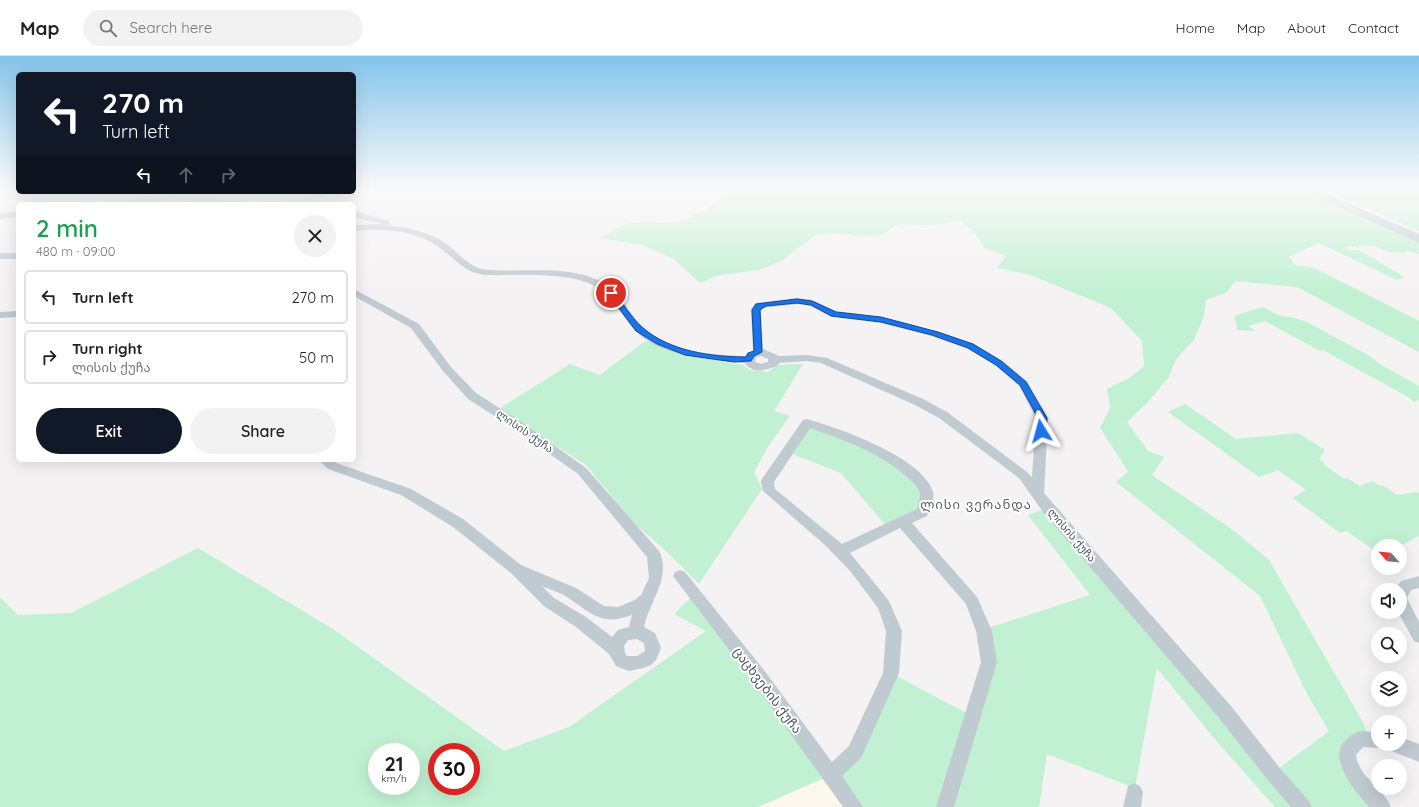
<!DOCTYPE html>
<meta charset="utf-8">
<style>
:root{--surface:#fff;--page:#f2f2f2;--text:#222;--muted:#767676;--line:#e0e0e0;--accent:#111827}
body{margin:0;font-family:Quicksand,"Noto Sans Georgian",sans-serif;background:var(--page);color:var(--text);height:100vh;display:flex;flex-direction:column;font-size:15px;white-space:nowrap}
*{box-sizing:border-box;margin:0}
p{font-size:13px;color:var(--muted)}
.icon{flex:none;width:22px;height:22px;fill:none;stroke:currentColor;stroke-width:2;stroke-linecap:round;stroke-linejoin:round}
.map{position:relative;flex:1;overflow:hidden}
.panel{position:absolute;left:16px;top:146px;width:340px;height:260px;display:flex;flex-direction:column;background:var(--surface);border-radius:6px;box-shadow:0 4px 16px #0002}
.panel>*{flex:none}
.banner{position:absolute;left:16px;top:16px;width:340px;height:122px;border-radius:6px;box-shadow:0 4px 16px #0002;background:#111827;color:#fff;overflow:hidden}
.needle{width:26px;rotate:297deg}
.buttons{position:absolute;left:1371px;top:483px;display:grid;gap:8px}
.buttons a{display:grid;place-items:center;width:36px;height:36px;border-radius:50%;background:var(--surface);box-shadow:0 4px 16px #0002;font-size:20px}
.speed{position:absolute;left:368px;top:687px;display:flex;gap:8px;font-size:20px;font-weight:700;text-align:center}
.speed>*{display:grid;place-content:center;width:52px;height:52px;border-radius:50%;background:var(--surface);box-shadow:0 4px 16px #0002;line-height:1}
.speed small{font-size:10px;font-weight:400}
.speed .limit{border:6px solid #d22;background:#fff;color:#111}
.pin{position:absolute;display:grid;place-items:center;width:34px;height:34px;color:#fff;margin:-17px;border:2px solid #fff;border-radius:50%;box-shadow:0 1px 4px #0007}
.me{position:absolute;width:44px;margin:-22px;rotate:352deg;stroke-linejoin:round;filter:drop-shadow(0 0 3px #0008)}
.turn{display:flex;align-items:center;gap:14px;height:84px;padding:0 20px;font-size:18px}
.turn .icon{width:52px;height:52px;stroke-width:2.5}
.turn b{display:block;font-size:28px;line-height:34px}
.lanes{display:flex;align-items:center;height:38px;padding:0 20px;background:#0003;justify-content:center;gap:20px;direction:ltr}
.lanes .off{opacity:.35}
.round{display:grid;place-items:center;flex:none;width:42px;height:42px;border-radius:21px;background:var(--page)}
.summary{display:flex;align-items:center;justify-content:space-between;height:68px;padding:0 20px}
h1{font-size:24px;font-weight:600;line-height:30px;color:#1e9e55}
.primary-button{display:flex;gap:8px;margin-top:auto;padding:8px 20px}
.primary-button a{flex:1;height:46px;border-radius:24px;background:var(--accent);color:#fff;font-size:16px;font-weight:600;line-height:46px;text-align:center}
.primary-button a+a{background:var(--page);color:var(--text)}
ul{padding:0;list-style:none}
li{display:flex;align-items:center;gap:12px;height:54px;margin:0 8px 6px;padding:0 12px;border:2px solid var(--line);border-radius:6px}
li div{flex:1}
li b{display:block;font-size:15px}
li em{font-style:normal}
header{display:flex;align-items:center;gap:24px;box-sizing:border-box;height:56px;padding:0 20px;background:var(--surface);border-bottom:1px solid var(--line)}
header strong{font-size:19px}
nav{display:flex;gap:22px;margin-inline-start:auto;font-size:14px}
.search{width:280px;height:36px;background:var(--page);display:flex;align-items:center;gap:10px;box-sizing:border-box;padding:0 14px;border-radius:22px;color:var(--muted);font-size:15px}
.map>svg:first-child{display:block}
</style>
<header>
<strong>Map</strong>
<div class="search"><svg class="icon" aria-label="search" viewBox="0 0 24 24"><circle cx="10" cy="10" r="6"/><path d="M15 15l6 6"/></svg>Search here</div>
<nav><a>Home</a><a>Map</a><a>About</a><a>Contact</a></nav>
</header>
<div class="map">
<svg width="1419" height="751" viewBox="0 0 1419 751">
<rect width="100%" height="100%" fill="#f4f2f2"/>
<path fill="#fdf8ed" d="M 831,719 L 854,751 L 758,751 Z"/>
<path fill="#c1f1d2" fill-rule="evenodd" d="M 734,132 L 1298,132 L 1419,186 L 1419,198 L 1406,195 L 1405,197 L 1389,196 L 1374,190 L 1360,189 L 1358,192 L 1350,190 L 1345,192 L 1349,194 L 1359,194 L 1404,221 L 1397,224 L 1319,187 L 1289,201 L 1295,209 L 1314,212 L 1419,265 L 1419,296 L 1297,231 L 1235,225 L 1227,236 L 1206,244 L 1204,260 L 1194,284 L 1177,302 L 1168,322 L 1148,346 L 1127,366 L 1148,395 L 1164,401 L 1152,419 L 1233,474 L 1269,504 L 1364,668 L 1366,676 L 1354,678 C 1350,683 1343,690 1341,696 C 1334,717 1362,738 1374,751 L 1311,751 L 1278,713 L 1329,675 L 1307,638 L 1260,540 L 1116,426 L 1128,415 L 1100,372 L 1110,352 L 1107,333 L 1129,322 L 1144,310 L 1142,285 L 1111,252 L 1031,219 L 997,212 L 1006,200 L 985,192 L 972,174 L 961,165 C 949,167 936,169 924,169 C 905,169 898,164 883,179 L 857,180 L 839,177 L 816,179 L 781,205 L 759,214 L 719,219 L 700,227 L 674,203 L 643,189 L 600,182 L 625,168 L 641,166 L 675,167 L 704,155 Z
M 1321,132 L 1419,132 L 1419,175 L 1323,133 Z
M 1262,251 L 1281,260 L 1295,262 L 1305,265 L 1368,299 L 1381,309 L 1419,330 L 1419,344 L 1414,346 L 1410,342 L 1323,294 L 1320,295 L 1265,265 L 1248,270 L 1255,275 L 1237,274 L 1235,260 Z
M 645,285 L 689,300 L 742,309 L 750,314 L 768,316 L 778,309 L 803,308 L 774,355 L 790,360 L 769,389 L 754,416 L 762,433 L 699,528 L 666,495 L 633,466 L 586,409 L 499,353 L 570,308 L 600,319 Z
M 1185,348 L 1236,383 L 1298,377 L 1325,394 L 1319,403 L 1325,407 L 1323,408 L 1344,423 L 1347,422 L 1360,430 L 1372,425 L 1380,430 L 1382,429 L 1397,439 L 1417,436 L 1419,437 L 1419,480 L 1400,490 L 1378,490 L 1378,497 L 1347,475 L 1340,477 L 1293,442 L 1306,434 L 1278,414 L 1259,421 L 1168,356 Z
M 807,367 L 865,386 L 926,436 L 922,456 L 888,472 L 841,417 L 787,396 Z
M 1044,453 L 1295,751 L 1275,751 L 1218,687 L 1157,612 L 1135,732 L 1047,698 L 1039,751 L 951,751 L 988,572 L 1090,539 L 1028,459 Z
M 198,492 L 333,573 L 504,695 L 569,671 L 706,575 L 674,558 L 690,542 L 831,719 L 855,696 L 891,617 L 972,660 L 945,751 L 854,751 L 831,719 L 758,751 L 0,751 L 0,541 L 18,559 L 71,557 ZM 377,696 L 411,696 L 411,730 L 377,730 ZM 437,696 L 471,696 L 471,730 L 437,730 Z"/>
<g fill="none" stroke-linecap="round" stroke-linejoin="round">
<path fill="#c0cad1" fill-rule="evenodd" d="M 324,136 L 337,136 L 302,148 L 289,148 Z
M 171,140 L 247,146 L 251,148 L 216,148 L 171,144 L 135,148 L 106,148 L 110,146 Z
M 18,155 L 18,161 L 0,163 L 0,157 Z
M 354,155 L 389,165 L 390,167 L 389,169 C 408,172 431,176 448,189 C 459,198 467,208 481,213 C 519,218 562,208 598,224 C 619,233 627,255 642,270 C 667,296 712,299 745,300 L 747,297 L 753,295 L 751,254 L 755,247 L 797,242 L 812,244 L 836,255 L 881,261 L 939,276 L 974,288 L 1003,305 L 1027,325 L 1048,362 L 1044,437 L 1231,650 L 1279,711 L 1309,745 L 1312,751 L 1291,751 L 1267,723 L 1219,662 L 1043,456 L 1019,422 L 939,362 L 915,349 L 821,307 L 807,305 L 779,307 L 777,310 C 766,314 753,319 745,307 C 712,305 656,300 634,273 C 620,258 612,238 593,229 C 564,215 518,220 487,219 C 465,218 456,203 440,192 C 416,174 383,172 354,175 L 354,169 L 382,168 L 354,161 ZM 797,248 L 810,250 L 834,261 L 881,267 L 931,280 L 966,292 L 995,309 L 1019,330 L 1036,362 L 1032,421 L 1027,416 L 947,356 L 923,343 L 827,302 L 807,299 L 779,300 L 763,293 L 761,254 L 762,252 ZM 761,300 L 768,303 L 768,306 L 761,308 L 755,306 L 756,301 Z
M 0,197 L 18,197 L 18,203 L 0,203 Z
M 354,233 L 419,268 L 451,311 L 476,337 L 520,365 L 586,412 L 659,495 C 672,521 649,546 644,571 L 655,577 L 661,592 L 656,604 L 651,609 L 643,612 L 629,615 L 616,610 L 609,598 L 576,571 L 544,550 L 511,517 L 453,471 L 401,439 L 328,413 L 319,404 L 333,404 L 336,407 L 411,433 L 463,463 L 521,509 L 576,532 L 604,550 L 618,551 L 635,544 L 641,539 L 649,522 L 647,501 L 578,418 L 512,371 L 468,343 L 443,315 L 411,272 L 354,240 ZM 542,530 C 551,534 562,537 570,543 C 593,559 603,570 632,559 L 629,571 L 618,574 L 612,581 L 586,561 L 554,542 ZM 637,583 L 644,587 L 645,595 L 637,600 L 627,600 L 625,597 L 624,590 L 628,584 Z
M 18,255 L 18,261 L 0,262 L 0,256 Z
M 807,363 C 838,372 923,401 933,436 C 935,443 930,453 927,460 L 912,467 L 977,541 L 992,575 L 997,606 L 954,751 L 936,751 L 981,606 L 976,575 L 966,548 L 900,472 L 850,497 L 889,545 L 902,575 L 899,617 L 861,702 L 842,720 L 863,751 L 843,751 L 752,624 L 673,520 L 675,516 L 680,514 L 685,516 L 764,614 L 832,706 L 849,690 L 883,617 L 886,575 L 878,552 L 851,516 L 826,490 L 763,435 L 761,426 L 762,423 L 803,364 ZM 810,372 C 844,384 879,396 907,421 C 911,425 917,429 919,435 C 922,440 918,448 917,453 L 842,488 L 775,433 L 774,426 Z
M 1419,520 L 1419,532 L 1411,534 L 1407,542 L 1419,566 L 1419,587 L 1414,585 L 1398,556 L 1400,556 L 1400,534 L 1394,534 L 1401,525 Z
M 1360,675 L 1378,676 L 1378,688 L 1385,688 L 1378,692 L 1363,691 L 1356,699 C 1359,722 1383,731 1391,751 L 1369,751 C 1350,730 1318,691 1360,675 Z
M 1400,681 L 1419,688 L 1419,706 L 1389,694 L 1386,688 L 1400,688 Z
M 1134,727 L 1140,730 L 1143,736 L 1141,751 L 1123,751 L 1128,730 Z"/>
<path fill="#c0cbd6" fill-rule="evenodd" d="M 1297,132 L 1313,132 L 1419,178 L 1419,187 Z"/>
</g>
<linearGradient id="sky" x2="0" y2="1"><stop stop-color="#84c4eb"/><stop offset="0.56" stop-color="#faf9f9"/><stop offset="1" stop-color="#faf9f9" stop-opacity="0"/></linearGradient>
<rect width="1419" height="237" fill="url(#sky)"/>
<path fill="#1a73e8" stroke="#114b97" d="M 609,236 L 614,236 C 623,247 632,263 643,272 C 670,295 711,301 746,301 L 748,297 L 754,295 L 752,254 L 756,248 L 797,243 L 812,245 L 836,256 L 881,261 L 938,276 L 973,288 L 1001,305 L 1026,326 L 1047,362 L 1046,375 L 1041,378 L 1038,377 L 1038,362 L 1020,329 L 996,309 L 968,292 L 932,279 L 881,266 L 831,260 L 811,249 L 797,247 L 766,250 L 760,254 L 762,296 L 754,300 L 751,305 L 734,306 L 685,299 L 657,288 L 636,275 L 609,239 Z"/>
<g text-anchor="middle" stroke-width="4" stroke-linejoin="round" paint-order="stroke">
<g font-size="11" fill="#495660" stroke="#fff">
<text transform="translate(525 375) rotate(35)" y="4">ლისის ქუჩა</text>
<text transform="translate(1072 479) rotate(49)" y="4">ლისის ქუჩა</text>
</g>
<g font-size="13" letter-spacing="1" fill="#5e6267" stroke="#fff">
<text x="976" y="453">ლისი ვერანდა</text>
</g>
<g font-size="13" fill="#495660" stroke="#fff">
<text transform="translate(768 634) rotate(53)" y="5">ცაცხვების ქუჩა</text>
</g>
</g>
</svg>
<div class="buttons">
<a><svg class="needle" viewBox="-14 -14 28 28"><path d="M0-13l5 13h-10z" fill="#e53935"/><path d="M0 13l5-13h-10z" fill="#767676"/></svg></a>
<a><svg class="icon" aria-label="sound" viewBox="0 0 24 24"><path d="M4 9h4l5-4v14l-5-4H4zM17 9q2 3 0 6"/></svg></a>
<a><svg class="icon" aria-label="search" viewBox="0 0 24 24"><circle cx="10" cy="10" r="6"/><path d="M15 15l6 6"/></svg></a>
<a><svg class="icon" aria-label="layers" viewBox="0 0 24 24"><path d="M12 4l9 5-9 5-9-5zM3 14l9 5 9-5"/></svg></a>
<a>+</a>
<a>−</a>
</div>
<div class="speed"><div>21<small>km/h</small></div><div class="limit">30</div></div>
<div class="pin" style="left:611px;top:237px;background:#d93025"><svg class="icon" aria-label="arrive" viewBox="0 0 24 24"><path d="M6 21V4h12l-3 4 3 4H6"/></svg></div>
<svg class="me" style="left:1041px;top:375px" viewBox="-20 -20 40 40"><path d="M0-17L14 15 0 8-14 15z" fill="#1a73e8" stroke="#fff" stroke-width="4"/></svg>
<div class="banner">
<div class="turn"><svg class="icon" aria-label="left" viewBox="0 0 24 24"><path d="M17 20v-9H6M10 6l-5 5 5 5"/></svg><div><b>270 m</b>Turn left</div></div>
<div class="lanes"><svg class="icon" aria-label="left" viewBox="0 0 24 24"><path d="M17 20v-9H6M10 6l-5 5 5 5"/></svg><svg class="icon off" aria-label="ahead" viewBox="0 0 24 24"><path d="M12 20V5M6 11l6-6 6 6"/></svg><svg class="icon off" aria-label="right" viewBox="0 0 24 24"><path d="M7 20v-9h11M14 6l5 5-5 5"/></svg></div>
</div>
<section class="panel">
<div class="summary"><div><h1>2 min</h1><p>480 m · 09:00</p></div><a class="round"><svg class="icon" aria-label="close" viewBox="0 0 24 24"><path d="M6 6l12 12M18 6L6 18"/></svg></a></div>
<ul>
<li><svg class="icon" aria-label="left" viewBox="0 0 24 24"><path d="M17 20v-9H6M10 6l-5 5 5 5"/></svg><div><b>Turn left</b></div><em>270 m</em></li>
<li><svg class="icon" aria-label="right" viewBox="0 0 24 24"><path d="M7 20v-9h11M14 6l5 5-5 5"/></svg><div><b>Turn right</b><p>ლისის ქუჩა</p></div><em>50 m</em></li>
</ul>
<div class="primary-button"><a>Exit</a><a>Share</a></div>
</section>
</div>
